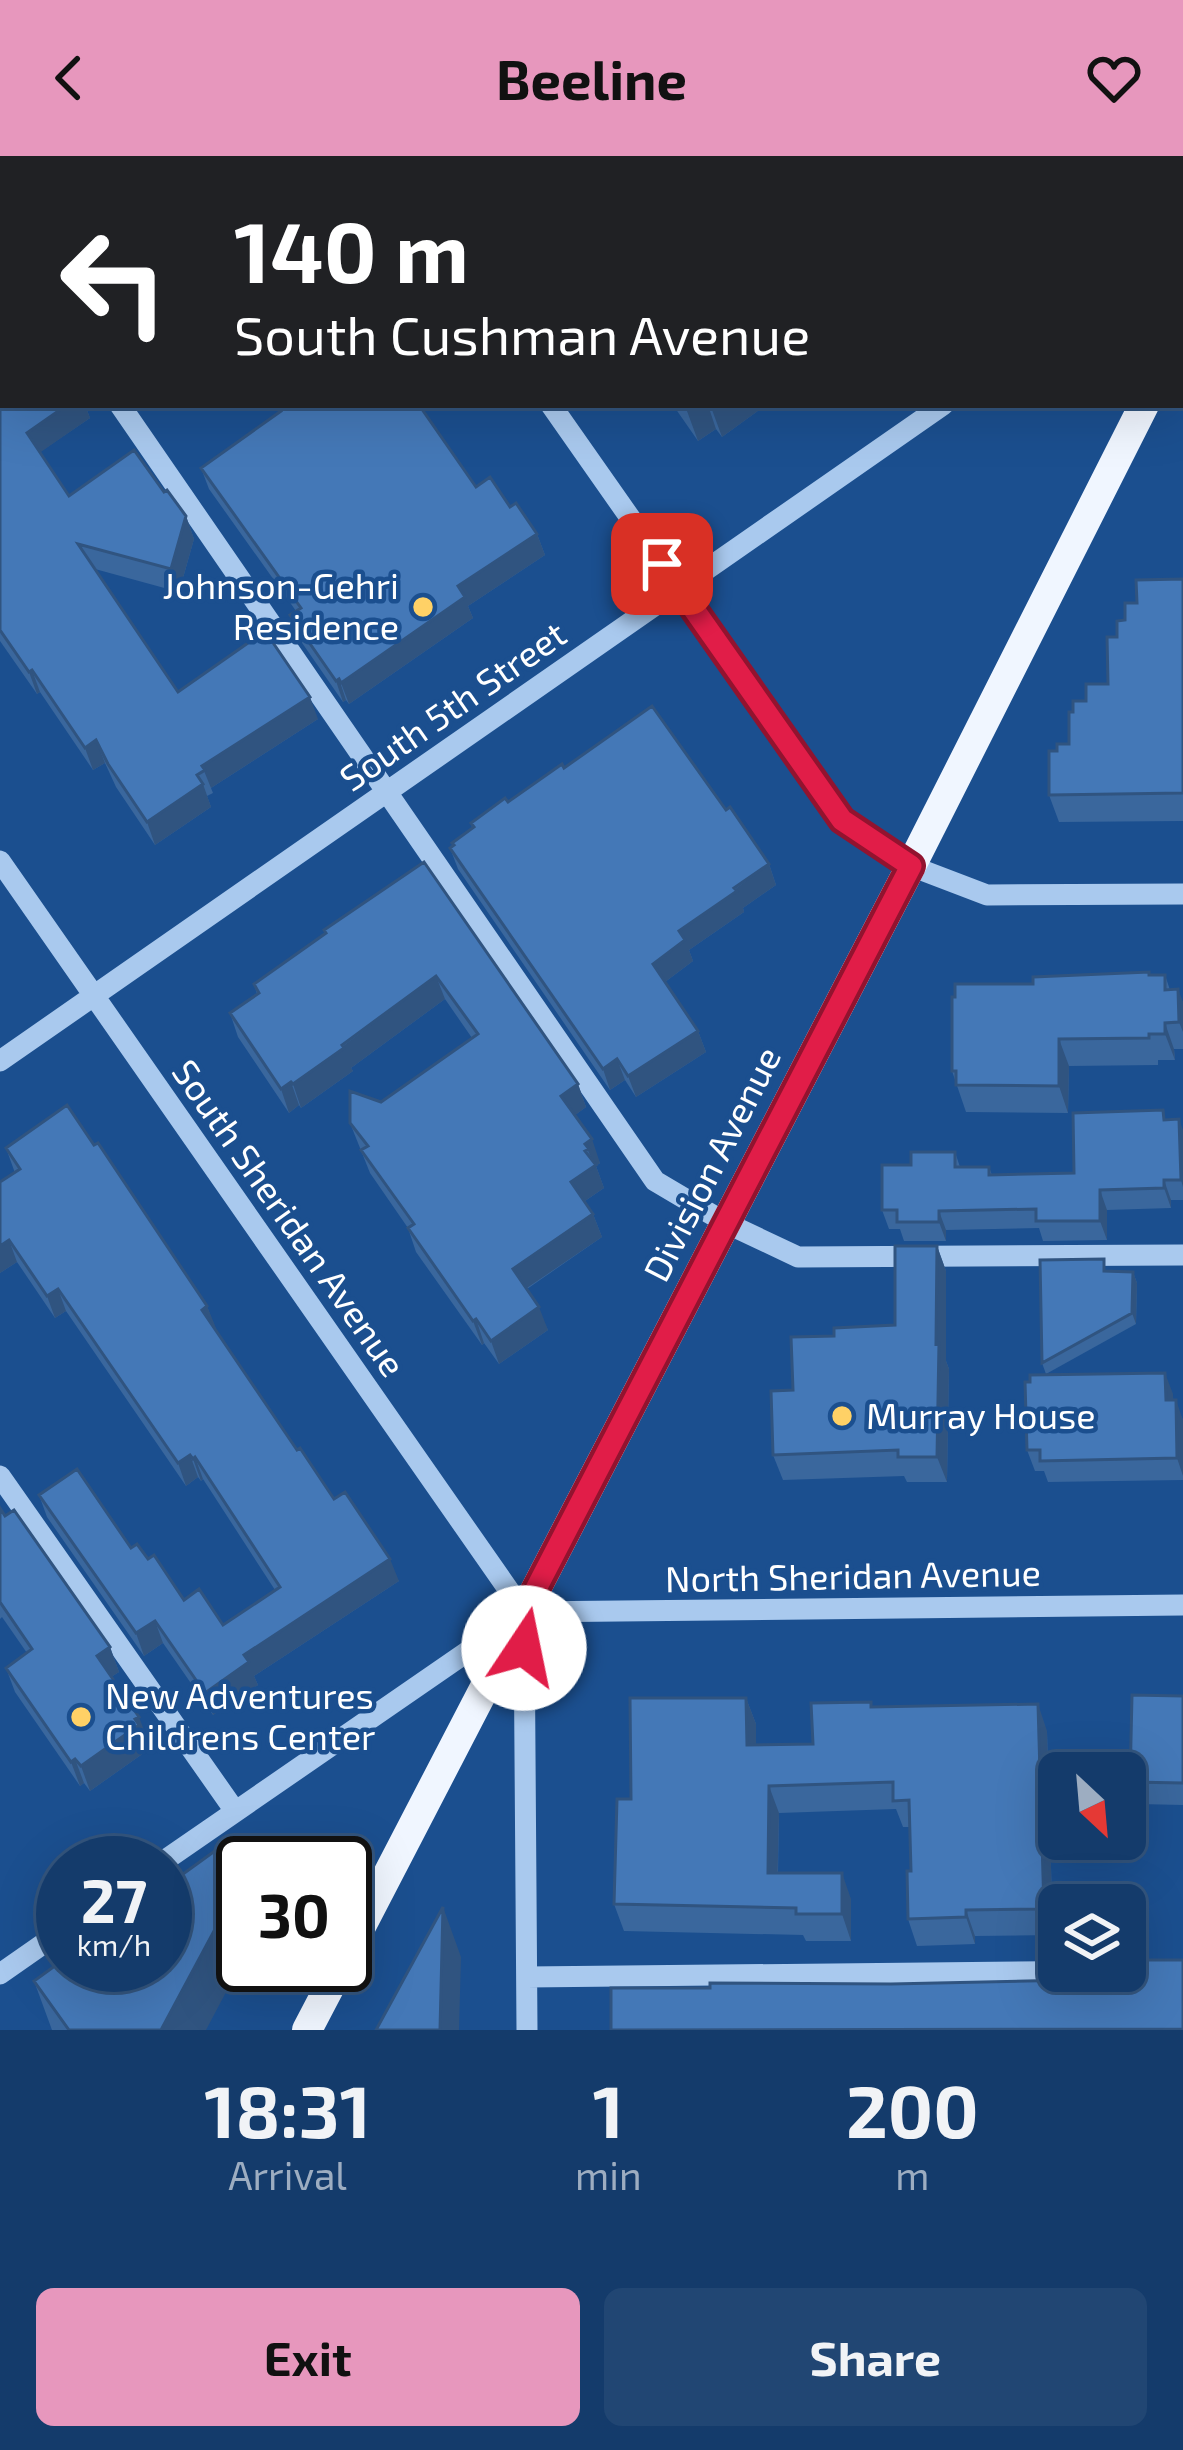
<!DOCTYPE html>
<style>
:root{--surface:#143b6b;--page:#214673;--text:#f1f3f6;--muted:#9dadc1;--line:#33557e;--accent:#e797bd}
body{margin:0;font-family:"Exo 2",sans-serif;background:var(--page);color:var(--text);height:100vh;display:flex;flex-direction:column;font-size:45px;white-space:nowrap}
*{box-sizing:border-box;margin:0}
p{font-size:39px;color:var(--muted)}
.icon{flex:none;width:66px;height:66px;fill:none;stroke:currentColor;stroke-width:2;stroke-linecap:round;stroke-linejoin:round}
.map{position:relative;height:1874px;overflow:hidden}
.drawer{display:flex;flex-direction:column;background:var(--surface);flex:1}
.drawer>*{flex:none}
.top-card{position:absolute;left:0px;top:0px;width:1185px;height:252px;box-shadow:0 12px 48px #0002,0 0 0 3px var(--line);background:#202124;color:#fff;overflow:hidden}
.needle{width:78px;rotate:154deg}
.tools{position:absolute;left:1038px;top:1596px;display:grid;gap:24px}
.tools a{display:grid;place-items:center;width:108px;height:108px;border-radius:18px;background:var(--surface);box-shadow:0 12px 48px #0002,0 0 0 3px var(--line);font-size:60px}
.speed{position:absolute;left:36px;top:1680px;display:flex;gap:24px;font-size:60px;font-weight:700;text-align:center}
.speed>*{display:grid;place-content:center;width:156px;height:156px;border-radius:50%;background:var(--surface);box-shadow:0 12px 48px #0002,0 0 0 3px var(--line);line-height:1}
.speed small{font-size:30px;font-weight:400}
.speed .limit{border:6px solid #111;border-radius:18px;background:#fff;color:#111}
.pin{position:absolute;display:grid;place-items:center;width:102px;height:102px;color:#fff;margin:-51px;border-radius:24px;box-shadow:0 6px 18px #0006}
.me{position:absolute;width:132px;margin:-66px;rotate:11deg;stroke-linejoin:round;filter:drop-shadow(0 0 9px #0008)}
.turn{display:flex;align-items:center;gap:42px;height:252px;padding:0 36px;font-size:54px}
.turn .icon{width:156px;height:156px;stroke-width:2.5}
.turn b{display:block;font-size:84px;line-height:102px}
.eta{display:flex;justify-content:space-evenly;align-items:center;height:204px;text-align:center}
.eta b{font-size:72px;font-weight:700;line-height:84px}
.primary-button{display:flex;gap:24px;margin-top:auto;padding:24px 36px}
.primary-button a{flex:1;height:138px;border-radius:18px;background:var(--accent);color:#111;font-size:48px;font-weight:700;line-height:138px;text-align:center}
.primary-button a+a{background:var(--page);color:var(--text)}
header{display:flex;justify-content:space-between;align-items:center;height:156px;padding:0 36px;background:var(--accent);color:#111;font-size:54px;font-weight:700}
.map>svg:first-child{display:block}
</style>
<header><svg class="icon" aria-label="back" viewBox="0 0 24 24"><path d="M15 5l-7 7 7 7"/></svg>Beeline<svg class="icon" aria-label="heart" viewBox="0 0 24 24"><path d="M12 20l-8-8c-3-5 5-10 8-4 3-6 11-1 8 4z"/></svg></header>
<div class="map">
<svg width="1183" height="1874" viewBox="0 0 1183 1874">
<rect width="100%" height="100%" fill="#1b4f8f"/>
<g fill="none" stroke-linecap="round" stroke-linejoin="round">
<path stroke="#a9c9ee" stroke-width="21" d="M 377,0 L 379,3
M 818,0 L 820,3
M 0,74 L 3,78
M 1182,82 L 1183,82
M 120,249 L 655,1025 L 726,1067 L 798,1101 L 1183,1099
M 551,249 L 842,664 L 911,710 L 987,739 L 1183,738
M 0,705 L 524,1456
M 0,905 L 943,249
M 0,1320 L 235,1655
M 524,1456 L 1183,1449
M 524,1461 L 527,1874
M 161,1707 L 519,1460
M 0,1818 L 63,1774
M 527,1821 L 1124,1815"/>
<path stroke="#f0f6ff" stroke-width="30" d="M 1182,175 L 1183,173
M 345,1801 L 911,710 L 1144,249
M 307,1874 L 341,1809"/>
</g>
<path fill="#3a679d" d="M 0,109 L 3,249 L 85,249 L 90,262 L 40,296 L 69,340 L 164,336 L 186,360 L 194,383 L 179,436 L 95,413 L 178,536 L 318,563 L 211,632 L 213,637 L 207,640 L 211,651 L 155,689 L 116,631 L 105,607 L 93,614 L 40,536 L 37,538 L 0,485 Z
M 276,249 L 419,249 L 476,331 L 510,351 L 537,378 L 545,399 L 468,450 L 473,462 L 349,548 L 346,544 L 343,546 L 298,481 L 290,459 L 296,455 L 209,333 L 201,312 L 279,257 Z
M 673,249 L 766,249 L 722,281 L 716,273 L 698,285 Z
M 1183,423 L 1183,665 L 1059,666 L 1049,639 L 1057,595 L 1069,588 L 1073,556 L 1108,528 L 1117,481 L 1137,447 Z
M 564,612 L 726,654 L 769,708 L 776,729 L 743,752 L 744,756 L 689,794 L 693,805 L 665,826 L 698,875 L 706,896 L 636,941 L 625,924 L 610,934 L 458,713 L 450,692 L 472,672 L 471,667 Z
M 424,706 L 578,928 L 586,951 L 575,959 L 600,1007 L 596,1010 L 604,1032 L 585,1045 L 593,1058 L 602,1081 L 527,1133 L 548,1174 L 499,1208 L 484,1187 L 482,1189 L 416,1096 L 408,1072 L 370,1017 L 350,967 L 472,882 L 445,843 L 351,912 L 353,915 L 301,952 L 299,949 L 289,957 L 238,881 L 230,857 L 257,838 L 254,828 Z
M 1150,819 L 1165,819 L 1170,834 L 1183,846 L 1183,893 L 1174,893 L 1175,904 L 1158,904 L 1158,909 L 1069,910 L 1068,957 L 966,956 L 952,915 L 1033,828 Z
M 1167,964 L 1183,974 L 1183,1044 L 1171,1044 L 1171,1052 L 1107,1054 L 1107,1084 L 1043,1085 L 1039,1072 L 946,1074 L 946,1085 L 904,1085 L 900,1073 L 889,1073 L 882,1054 L 911,1009 L 955,996 L 960,1011 L 989,1011 L 992,1019 L 1074,1017 Z
M 6,992 L 207,1150 L 215,1173 L 297,1294 L 399,1425 L 254,1520 L 258,1529 L 213,1559 L 163,1487 L 144,1500 L 47,1361 L 39,1339 L 148,1403 L 184,1444 L 223,1469 L 275,1434 L 203,1323 L 201,1325 L 198,1321 L 186,1330 L 66,1155 L 55,1162 L 17,1106 L 0,1117 L 15,1017 Z
M 937,1090 L 946,1115 L 946,1205 L 949,1213 L 947,1326 L 907,1326 L 904,1320 L 783,1324 L 773,1299 L 793,1234 L 834,1180 L 895,1169 Z
M 1108,1116 L 1133,1116 L 1137,1127 L 1136,1168 L 1046,1218 L 1042,1207 Z
M 1173,1238 L 1173,1244 L 1183,1264 L 1183,1324 L 1048,1326 L 1044,1315 L 1035,1315 L 1027,1294 Z
M 0,1352 L 110,1491 L 119,1516 L 111,1521 L 148,1585 L 145,1587 L 148,1594 L 90,1635 L 84,1627 L 80,1630 L 15,1536 L 6,1512 L 27,1497 L 2,1461 L 0,1463 Z
M 1183,1540 L 1183,1649 L 1138,1648 L 1130,1626 Z
M 746,1542 L 756,1568 L 756,1589 L 813,1588 L 873,1551 L 1047,1575 L 1053,1779 L 975,1780 L 975,1788 L 917,1790 L 908,1763 L 911,1715 L 910,1671 L 903,1671 L 896,1653 L 779,1657 L 778,1717 L 851,1743 L 851,1785 L 806,1785 L 803,1779 L 624,1775 L 614,1748 L 631,1643 Z
M 34,1825 L 206,1874 L 52,1874 Z"/>
<path fill="#305480" d="M 1094,0 L 1126,0 L 1127,3 L 1090,3 Z
M 67,249 L 85,249 L 90,262 L 35,300 L 27,277 Z
M 696,249 L 708,249 L 716,273 L 698,285 L 687,255 Z
M 713,249 L 766,249 L 722,281 L 711,251 Z
M 186,360 L 194,383 L 179,436 L 171,413 Z
M 537,378 L 545,399 L 468,450 L 473,462 L 349,548 L 341,527 L 458,430 Z
M 32,514 L 40,536 L 37,538 L 29,516 Z
M 339,523 L 346,544 L 343,546 L 336,525 Z
M 310,541 L 318,563 L 211,632 L 202,610 Z
M 96,584 L 105,607 L 93,614 L 85,592 Z
M 203,628 L 211,651 L 155,689 L 147,666 Z
M 769,708 L 776,729 L 743,752 L 744,756 L 689,794 L 693,805 L 661,829 L 653,808 L 679,775 Z
M 436,820 L 445,843 L 351,912 L 353,915 L 301,952 L 293,928 Z
M 1178,833 L 1183,846 L 1183,876 L 1179,866 Z
M 1165,867 L 1174,893 L 1175,904 L 1165,878 Z
M 698,875 L 706,896 L 636,941 L 628,920 Z
M 1059,883 L 1069,910 L 1068,957 L 1059,930 Z
M 617,903 L 625,924 L 610,934 L 603,913 Z
M 291,926 L 299,949 L 289,957 L 281,933 Z
M 578,928 L 586,951 L 570,963 L 561,940 Z
M 1179,963 L 1183,974 L 1183,1031 L 1181,1024 Z
M 592,983 L 600,1007 L 596,1010 L 604,1032 L 579,1049 L 571,1026 L 595,1010 L 585,988 Z
M 1164,1024 L 1171,1044 L 1171,1052 L 1164,1032 Z
M 1100,1034 L 1107,1054 L 1107,1084 L 1100,1065 Z
M 939,1055 L 946,1074 L 946,1085 L 939,1066 Z
M 593,1058 L 602,1081 L 521,1136 L 513,1113 Z
M 9,1084 L 17,1106 L 0,1117 L 0,1090 Z
M 937,1090 L 946,1115 L 946,1205 L 949,1213 L 947,1326 L 937,1301 Z
M 1133,1116 L 1137,1127 L 1136,1168 L 1132,1157 Z
M 58,1133 L 66,1155 L 55,1162 L 47,1140 Z
M 207,1150 L 216,1172 L 210,1176 L 202,1154 Z
M 539,1151 L 548,1174 L 499,1208 L 491,1185 Z
M 476,1163 L 484,1187 L 482,1189 L 473,1165 Z
M 1165,1217 L 1173,1238 L 1174,1265 L 1166,1244 Z
M 1176,1244 L 1183,1264 L 1183,1320 L 1177,1302 Z
M 190,1299 L 198,1321 L 186,1330 L 178,1307 Z
M 195,1301 L 203,1323 L 201,1325 L 193,1303 Z
M 390,1403 L 399,1425 L 254,1520 L 258,1529 L 213,1559 L 205,1537 L 244,1499 Z
M 155,1465 L 163,1487 L 144,1500 L 136,1477 Z
M 110,1491 L 119,1516 L 105,1525 L 97,1500 Z
M 746,1542 L 756,1568 L 756,1616 L 747,1589 Z
M 1038,1548 L 1047,1575 L 1053,1779 L 1044,1753 Z
M 139,1561 L 148,1585 L 145,1587 L 148,1594 L 90,1635 L 81,1610 Z
M 75,1603 L 84,1627 L 80,1630 L 71,1606 Z
M 769,1630 L 779,1657 L 777,1743 L 768,1717 Z
M 842,1717 L 851,1743 L 851,1785 L 842,1758 Z
M 243,1721 L 243,1804 L 206,1874 L 161,1874 Z
M 443,1751 L 461,1801 L 459,1874 L 440,1874 Z
M 966,1754 L 975,1780 L 975,1788 L 966,1761 Z"/>
<path fill="#4478b7" stroke="#305480" stroke-width="3" d="M 486,0 L 505,0 L 501,3 L 488,3 Z
M 512,0 L 625,0 L 627,3 L 514,3 Z
M 850,0 L 1094,0 L 1090,3 L 845,3 Z
M 0,109 L 3,114 L 3,249 L 67,249 L 27,277 L 69,340 L 134,294 L 164,336 L 167,334 L 186,360 L 171,413 L 78,388 L 178,536 L 265,475 L 310,541 L 202,610 L 205,614 L 197,619 L 203,628 L 147,666 L 108,608 L 96,584 L 85,592 L 32,514 L 29,516 L 0,474 Z
M 277,249 L 419,249 L 476,331 L 490,321 L 510,351 L 516,347 L 537,378 L 458,430 L 465,441 L 341,527 L 339,523 L 336,525 L 290,459 L 301,452 L 201,312 L 281,255 Z
M 1183,423 L 1183,637 L 1049,639 L 1049,595 L 1057,595 L 1057,588 L 1069,588 L 1069,556 L 1073,556 L 1073,545 L 1086,545 L 1086,528 L 1108,528 L 1107,481 L 1117,481 L 1117,465 L 1125,464 L 1125,447 L 1137,447 L 1136,424 Z
M 652,550 L 726,654 L 730,651 L 769,708 L 734,732 L 737,735 L 679,775 L 685,784 L 653,808 L 698,875 L 628,920 L 617,903 L 603,913 L 450,692 L 454,689 L 452,687 L 474,671 L 471,667 L 505,642 L 508,646 L 562,608 L 564,612 Z
M 424,706 L 578,928 L 561,940 L 592,983 L 585,988 L 589,993 L 585,995 L 596,1009 L 571,1026 L 593,1058 L 513,1113 L 539,1151 L 491,1185 L 476,1163 L 473,1165 L 408,1072 L 414,1068 L 361,994 L 368,990 L 350,967 L 350,935 L 381,946 L 478,878 L 436,820 L 342,889 L 344,892 L 293,928 L 291,926 L 281,933 L 230,857 L 259,837 L 254,828 L 326,777 L 324,774 Z
M 1149,816 L 1149,819 L 1165,819 L 1165,834 L 1178,833 L 1179,866 L 1165,867 L 1165,878 L 1149,878 L 1149,882 L 1059,883 L 1059,930 L 956,929 L 956,915 L 952,915 L 952,841 L 955,841 L 955,828 L 1033,828 L 1033,821 Z
M 67,949 L 94,989 L 98,987 L 207,1150 L 202,1154 L 297,1294 L 300,1292 L 334,1343 L 345,1336 L 390,1403 L 244,1499 L 249,1506 L 205,1537 L 155,1465 L 136,1477 L 39,1339 L 77,1313 L 131,1392 L 137,1388 L 148,1403 L 154,1399 L 184,1444 L 199,1433 L 223,1469 L 280,1431 L 195,1301 L 193,1303 L 190,1299 L 178,1307 L 58,1133 L 47,1140 L 9,1084 L 0,1090 L 0,1026 L 20,1013 L 6,992 Z
M 1163,954 L 1164,964 L 1179,963 L 1181,1024 L 1164,1024 L 1164,1032 L 1100,1034 L 1100,1065 L 1036,1065 L 1036,1053 L 939,1055 L 939,1066 L 897,1066 L 897,1054 L 882,1054 L 882,1009 L 911,1009 L 911,996 L 955,996 L 955,1011 L 989,1011 L 989,1019 L 1074,1017 L 1073,957 Z
M 895,1090 L 937,1090 L 936,1188 L 939,1187 L 937,1301 L 898,1301 L 898,1294 L 773,1299 L 771,1235 L 793,1234 L 791,1181 L 834,1180 L 834,1172 L 895,1169 Z
M 1104,1103 L 1104,1115 L 1133,1116 L 1132,1157 L 1042,1207 L 1040,1104 Z
M 1165,1217 L 1166,1244 L 1176,1244 L 1177,1302 L 1040,1305 L 1040,1294 L 1027,1294 L 1025,1226 L 1030,1226 L 1030,1219 Z
M 0,1352 L 5,1360 L 14,1354 L 110,1491 L 97,1500 L 139,1561 L 135,1563 L 139,1569 L 81,1610 L 75,1603 L 71,1606 L 6,1512 L 32,1493 L 0,1446 Z
M 1132,1539 L 1183,1540 L 1183,1627 L 1130,1626 Z
M 630,1542 L 746,1542 L 747,1589 L 813,1588 L 811,1547 L 871,1546 L 871,1551 L 1038,1548 L 1044,1753 L 966,1754 L 966,1761 L 908,1763 L 907,1715 L 911,1715 L 909,1644 L 893,1645 L 893,1626 L 769,1630 L 768,1717 L 842,1717 L 842,1758 L 796,1758 L 796,1752 L 614,1748 L 617,1643 L 631,1643 Z
M 230,1684 L 251,1705 L 243,1707 L 243,1721 L 161,1874 L 69,1874 L 34,1825 L 63,1804 L 63,1809 L 165,1809 L 165,1731 Z
M 443,1751 L 440,1874 L 376,1874 Z
M 1125,1804 L 1183,1804 L 1183,1873 L 611,1874 L 611,1832 L 710,1832 L 710,1827 L 891,1828 L 1071,1824 L 1071,1815 L 1125,1815 Z"/>
<g fill="none" stroke-linecap="round" stroke-linejoin="round">
<g stroke="#92132f" stroke-width="30">
<path id="route" d="M 524,1492 L 524,1456 L 911,710 L 842,664 L 662,408"/>
</g>
<use href="#route" stroke="#e11d48" stroke-width="21"/>
</g>
<g fill="#ffd166" stroke="#1b4f8f" stroke-width="4.5">
<circle cx="423" cy="451" r="12"/>
<circle cx="842" cy="1260" r="12"/>
<circle cx="81" cy="1561" r="12"/>
</g>
<g text-anchor="middle" stroke-width="9" stroke-linejoin="round" paint-order="stroke">
<g font-size="36" fill="#fff" stroke="#1b4f8f" text-anchor="start">
<text x="399" y="443" text-anchor="end">Johnson-Gehri<tspan x="399" dy="41">Residence</tspan></text>
<text x="866" y="1273">Murray House</text>
<text x="105" y="1553">New Adventures<tspan x="105" dy="41">Childrens Center</tspan></text>
</g>
<g font-size="36" fill="#fff" stroke="#1b4f8f">
<text transform="translate(453 550) rotate(-35)" y="13">South 5th Street</text>
<text transform="translate(712 1008) rotate(-63)" y="13">Division Avenue</text>
<text transform="translate(289 1062) rotate(55)" y="13">South Sheridan Avenue</text>
<text transform="translate(853 1420) rotate(-1)" y="13">North Sheridan Avenue</text>
</g>
</g>
</svg>
<div class="tools">
<a><svg class="needle" viewBox="-14 -14 28 28"><path d="M0-13l5 13h-10z" fill="#e53935"/><path d="M0 13l5-13h-10z" fill="#9dadc1"/></svg></a>
<a><svg class="icon" aria-label="layers" viewBox="0 0 24 24"><path d="M12 4l9 5-9 5-9-5zM3 14l9 5 9-5"/></svg></a>
</div>
<div class="speed"><div>27<small>km/h</small></div><div class="limit">30</div></div>
<div class="pin" style="left:662px;top:408px;background:#d93025"><svg class="icon" aria-label="arrive" viewBox="0 0 24 24"><path d="M6 21V4h12l-3 4 3 4H6"/></svg></div>
<svg class="me" style="left:524px;top:1492px" viewBox="-20 -20 40 40"><circle r="19" fill="#fff"/><path d="M0-13L10 11 0 6-10 11z" fill="#e11d48"/></svg>
<div class="top-card">
<div class="turn"><svg class="icon" aria-label="left" viewBox="0 0 24 24"><path d="M17 20v-9H6M10 6l-5 5 5 5"/></svg><div><b>140 m</b>South Cushman Avenue</div></div>
</div>
</div>
<section class="drawer">
<div class="eta">
<div><b>18:31</b><p>Arrival</p></div>
<div><b>1</b><p>min</p></div>
<div><b>200</b><p>m</p></div>
</div>
<div class="primary-button"><a>Exit</a><a>Share</a></div>
</section>
